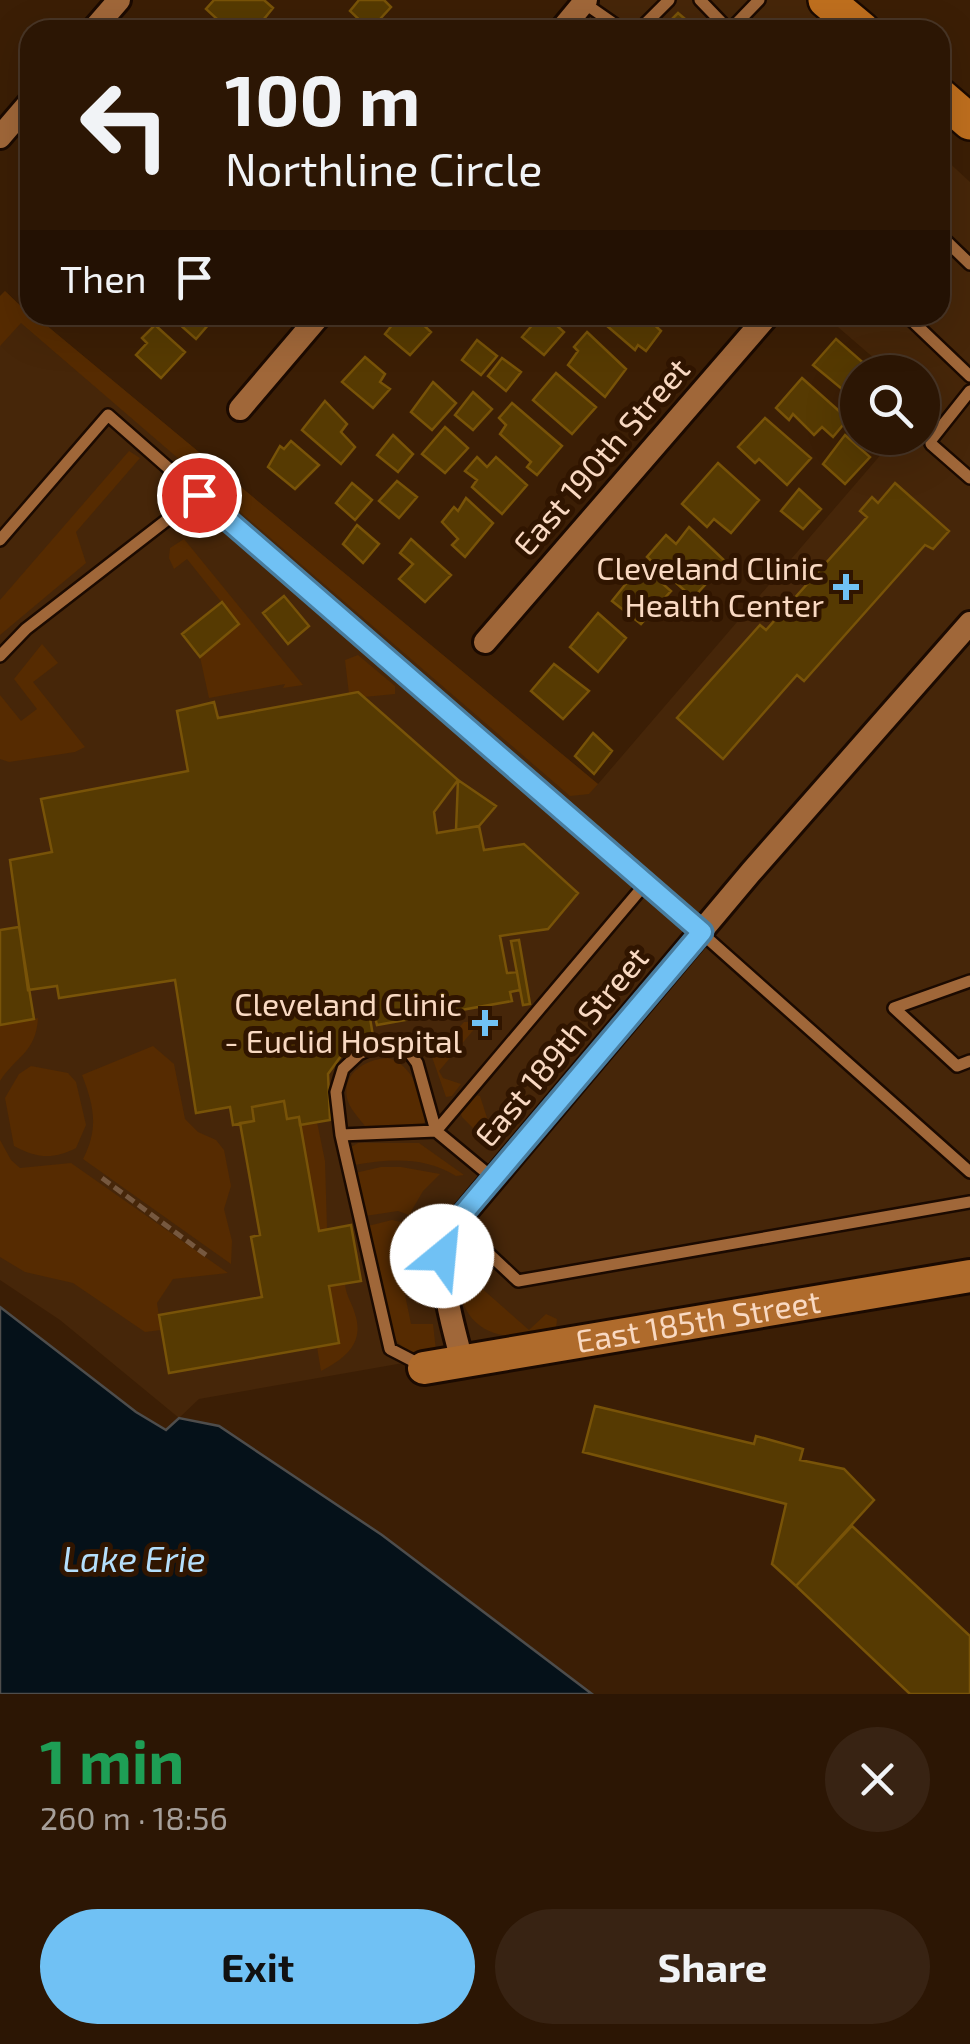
<!DOCTYPE html>
<meta charset="utf-8">
<style>
:root{--surface:#2c1604;--page:#382313;--text:#f1f3f6;--muted:#a69f9a;--line:#483526;--accent:#70c1f4}
body{margin:0;font-family:"Exo 2",sans-serif;background:var(--page);color:var(--text);height:100vh;display:flex;flex-direction:column;font-size:38px;white-space:nowrap}
*{box-sizing:border-box;margin:0}
p{font-size:32px;color:var(--muted)}
.icon{flex:none;width:55px;height:55px;fill:none;stroke:currentColor;stroke-width:2;stroke-linecap:round;stroke-linejoin:round}
.map{position:relative;height:1694px;overflow:hidden}
.panel{display:flex;flex-direction:column;background:var(--surface);flex:1}
.panel>*{flex:none}
.banner{position:absolute;left:20px;top:20px;width:930px;height:305px;border-radius:30px;box-shadow:0 10px 40px #0002,0 0 0 2px var(--line);background:#2c1604;color:var(--text);overflow:hidden}
.controls{position:absolute;left:840px;top:355px;display:grid;gap:20px}
.controls a{display:grid;place-items:center;width:100px;height:100px;border-radius:50%;background:var(--surface);box-shadow:0 10px 40px #0002,0 0 0 2px var(--line);font-size:50px}
.pin{position:absolute;display:grid;place-items:center;width:85px;height:85px;color:#fff;margin:-42px;border:5px solid #fff;border-radius:50%;box-shadow:0 2px 10px #0007}
.me{position:absolute;width:110px;margin:-55px;rotate:28deg;stroke-linejoin:round;filter:drop-shadow(0 0 8px #0008)}
.turn{display:flex;align-items:center;gap:35px;height:210px;padding:0 40px;font-size:45px}
.turn .icon{width:130px;height:130px;stroke-width:2.5}
.turn b{display:block;font-size:70px;line-height:85px}
.then{display:flex;align-items:center;height:95px;padding:0 40px;background:#0003;gap:20px;font-size:38px}
.round{display:grid;place-items:center;flex:none;width:105px;height:105px;border-radius:52px;background:var(--page)}
.overview{display:flex;align-items:center;justify-content:space-between;height:170px;padding:0 40px}
h1{font-size:60px;font-weight:700;line-height:75px;color:#1e9e55}
.button{display:flex;gap:20px;margin-top:auto;padding:20px 40px}
.button a{flex:1;height:115px;border-radius:60px;background:var(--accent);color:#111;font-size:40px;font-weight:700;line-height:115px;text-align:center}
.button a+a{background:var(--page);color:var(--text)}
.map>svg:first-child{display:block}
</style>
<div class="map">
<svg width="970" height="1694" viewBox="0 0 970 1694">
<rect width="100%" height="100%" fill="#3b1e05"/>
<path fill="#462609" d="M 586,0 L 826,0 L 862,30 L 599,30 L 578,10 Z
M 943,157 L 970,182 L 970,1263 L 199,1399 L 179,1418 L 60,1320 L 0,1280 L 0,296 L 5,291 L 30,315 L 34,315 L 598,784 L 895,438 L 922,438 L 922,372 L 890,372 L 824,315 L 940,315 L 940,160 Z"/>
<path fill="#562b01" d="M 5,291 L 30,315 L 34,315 L 598,784 L 589,794 L 570,796 L 21,323 L 0,346 L 0,296 Z
M 129,451 L 140,458 L 76,532 L 86,563 L 0,635 L 0,600 Z
M 184,539 L 303,685 L 283,688 L 285,684 L 209,698 L 200,657 L 239,624 L 187,559 L 174,569 L 169,558 L 170,548 Z
M 42,644 L 58,663 L 33,682 L 85,747 L 75,752 L 9,762 L 0,759 L 0,695 L 21,721 L 37,709 L 14,679 Z
M 358,655 L 395,686 L 395,694 L 364,697 L 358,692 L 349,694 L 345,660 Z
M 38,1018 C 36,1053 16,1056 0,1081 L 0,1025 Z
M 481,1021 L 439,1071 L 443,1078 L 461,1084 L 452,1096 L 446,1097 L 432,1057 L 464,1022 Z
M 153,1046 L 174,1064 L 185,1119 L 198,1132 L 216,1140 L 224,1150 L 231,1186 L 224,1209 L 232,1241 L 231,1264 L 83,1159 C 99,1128 94,1106 82,1075 Z
M 388,1058 C 415,1066 418,1093 427,1117 L 423,1125 L 365,1126 C 359,1118 349,1108 347,1098 C 342,1072 367,1059 388,1058 Z
M 31,1066 L 68,1073 L 76,1082 L 86,1125 L 76,1148 C 53,1160 36,1158 14,1146 L 5,1098 L 19,1074 Z
M 475,1095 L 480,1096 L 489,1124 L 515,1096 L 519,1099 L 510,1122 L 503,1116 L 493,1128 L 498,1135 L 482,1137 L 462,1117 L 460,1111 Z
M 317,1122 L 325,1161 L 327,1229 L 319,1231 L 300,1125 Z
M 0,1140 L 11,1160 L 20,1168 L 71,1163 L 228,1273 L 173,1279 L 157,1303 L 161,1330 L 145,1332 L 73,1283 L 25,1272 L 0,1257 Z
M 358,1143 L 419,1143 L 464,1175 L 456,1176 C 424,1156 389,1159 354,1165 L 351,1147 Z
M 381,1167 L 401,1167 L 440,1174 L 423,1191 L 409,1215 L 398,1211 L 365,1216 L 355,1173 Z
M 392,1220 L 406,1223 L 399,1265 L 411,1324 L 433,1324 L 436,1350 C 416,1360 400,1347 387,1331 L 368,1226 Z
M 473,1245 L 477,1253 L 462,1271 L 529,1330 L 546,1314 L 557,1319 L 556,1329 C 493,1351 449,1324 460,1254 Z
M 345,1284 C 346,1296 352,1303 355,1314 C 365,1344 344,1359 321,1371 L 317,1347 L 339,1343 L 329,1286 Z"/>
<path fill="#051119" stroke="#4e4d4c" stroke-width="2.5" d="M 0,1307 L 136,1412 L 166,1430 L 179,1418 L 219,1426 L 382,1535 L 592,1694 L 0,1694 Z"/>
<path fill="#563a02" stroke="#785308" stroke-width="2.5" d="M 214,0 L 264,0 L 273,8 L 264,19 L 271,26 L 267,30 L 229,30 L 206,9 Z
M 359,0 L 384,0 L 391,7 L 370,30 L 350,11 Z
M 678,13 L 698,30 L 661,30 Z
M 169,315 L 213,315 L 215,317 L 196,339 Z
M 400,315 L 413,315 L 431,332 L 410,355 L 385,334 Z
M 541,315 L 545,315 L 564,332 L 544,355 L 522,337 Z
M 614,315 L 623,318 L 625,315 L 644,315 L 661,331 L 646,351 L 638,345 L 635,350 L 606,325 Z
M 155,325 L 185,352 L 161,378 L 136,355 L 147,343 L 142,338 Z
M 587,332 L 626,369 L 605,397 L 568,365 L 578,351 L 574,347 Z
M 836,339 L 867,366 L 858,372 L 856,379 L 852,376 L 842,389 L 813,365 Z
M 477,340 L 497,356 L 481,375 L 462,360 Z
M 365,357 L 385,374 L 380,382 L 390,389 L 373,408 L 342,382 Z
M 502,358 L 521,372 L 506,391 L 488,376 Z
M 556,373 L 596,407 L 572,434 L 533,400 Z
M 802,378 L 848,419 L 833,437 L 822,427 L 814,435 L 793,414 L 789,420 L 776,408 Z
M 433,382 L 456,403 L 432,430 L 411,412 Z
M 473,392 L 492,409 L 473,430 L 455,415 Z
M 325,401 L 347,424 L 341,432 L 355,447 L 341,464 L 302,430 Z
M 512,403 L 562,446 L 537,475 L 527,467 L 531,462 L 500,434 L 506,425 L 499,418 Z
M 765,418 L 811,458 L 787,485 L 759,459 L 755,463 L 738,447 Z
M 445,427 L 468,448 L 445,473 L 422,454 Z
M 393,435 L 413,454 L 398,472 L 377,455 Z
M 845,435 L 870,457 L 845,484 L 823,464 Z
M 291,441 L 319,465 L 295,489 L 268,467 L 280,446 L 284,449 Z
M 477,457 L 487,467 L 496,457 L 527,485 L 502,514 L 472,487 L 477,480 L 465,471 Z
M 718,463 L 759,500 L 731,533 L 714,519 L 707,527 L 682,504 Z
M 397,481 L 417,497 L 399,518 L 379,501 Z
M 352,483 L 372,500 L 355,520 L 336,503 Z
M 895,483 L 949,531 L 933,549 L 925,545 L 804,681 L 797,675 L 723,759 L 677,718 L 760,625 L 766,630 L 867,517 L 860,511 L 872,497 L 878,503 Z
M 799,489 L 821,509 L 803,529 L 781,511 Z
M 466,498 L 493,523 L 465,557 L 452,545 L 458,539 L 442,522 L 454,507 L 458,511 Z
M 357,525 L 379,544 L 363,563 L 343,544 Z
M 689,527 L 726,562 L 693,598 L 647,557 L 666,535 L 676,544 Z
M 411,539 L 451,575 L 425,602 L 399,579 L 413,564 L 400,553 Z
M 641,565 L 671,591 L 641,624 L 612,601 Z
M 284,596 L 309,626 L 288,644 L 263,613 Z
M 222,602 L 239,624 L 200,657 L 182,634 Z
M 598,613 L 626,638 L 598,672 L 570,647 Z
M 554,664 L 589,691 L 563,719 L 531,691 Z
M 358,692 L 458,780 L 434,812 L 437,833 L 479,826 L 484,850 L 524,844 L 578,893 L 548,929 L 500,936 L 507,973 L 517,972 L 520,990 L 510,992 L 512,1001 L 377,1025 L 375,1017 L 370,1018 L 373,1036 L 346,1049 L 328,1074 L 330,1120 L 300,1125 L 299,1117 L 287,1119 L 284,1101 L 252,1107 L 254,1121 L 233,1125 L 230,1107 L 196,1113 L 175,980 L 59,998 L 57,986 L 28,990 L 10,860 L 52,852 L 41,799 L 188,771 L 177,711 L 214,702 L 218,718 Z
M 593,733 L 612,751 L 594,774 L 575,756 Z
M 458,780 L 496,806 L 479,826 L 456,830 Z
M 19,927 L 34,1019 L 0,1025 L 0,930 Z
M 519,940 L 530,1004 L 523,1005 L 511,941 Z
M 284,1101 L 287,1119 L 299,1117 L 319,1231 L 351,1225 L 361,1281 L 329,1286 L 339,1343 L 169,1373 L 159,1315 L 262,1297 L 251,1237 L 260,1235 L 240,1123 L 254,1121 L 252,1107 Z
M 595,1406 L 754,1444 L 756,1436 L 803,1449 L 800,1460 L 844,1469 L 874,1500 L 796,1586 L 772,1564 L 786,1504 L 583,1452 Z
M 852,1526 L 970,1636 L 970,1694 L 910,1694 L 796,1586 Z"/>
<g fill="none" stroke-linecap="round" stroke-linejoin="round">
<g stroke="#1b0a01" stroke-width="16">
<path id="lane" d="M 700,0 L 729,30
M 584,3 L 623,30
M 630,30 L 644,25 L 669,0
M 730,30 L 759,0
M 940,235 L 970,264
M 906,315 L 970,376
M 970,391 L 931,440 L 931,444 L 970,478
M 0,540 L 108,415 L 199,495
M 0,656 L 26,629 L 199,495 L 589,833 L 970,1172
M 970,981 L 894,1008 L 957,1066 L 970,1061
M 436,1131 L 646,883
M 341,1135 L 436,1131
M 456,1223 L 518,1281 L 970,1202
M 421,1365 L 390,1349 L 341,1135 L 336,1092 L 343,1069 L 359,1054 L 375,1047 L 392,1046 L 409,1052 L 417,1063 L 436,1131 L 494,1179"/>
</g>
<g stroke="#1b0a01" stroke-width="28">
<path id="street" d="M 93,30 L 119,0
M 561,30 L 586,0
M 0,137 L 30,102
M 240,409 L 320,315
M 485,642 L 768,315
M 462,1362 C 452,1319 436,1276 448,1233 L 751,872 L 970,623"/>
</g>
<g stroke="#1b0a01" stroke-width="38">
<g id="secondary">
<path id="s1" d="M 424,1368 L 970,1276"/>
</g>
</g>
<g stroke="#1b0a01" stroke-width="40">
<path id="primary" d="M 826,0 L 862,30
M 940,96 L 970,122"/>
</g>
<path stroke="#76583f" stroke-width="5" stroke-dasharray="10 5" stroke-linecap="butt" d="M 102,1178 L 206,1255
M 407,1219 L 425,1224"/>
<use href="#lane" stroke="#a06739" stroke-width="11"/>
<use href="#street" stroke="#a06739" stroke-width="22"/>
<use href="#secondary" stroke="#af6b2c" stroke-width="32"/>
<use href="#primary" stroke="#bf6f1e" stroke-width="35"/>
</g>
<g fill="none" stroke-linecap="round" stroke-linejoin="round">
<g stroke="#497d9f" stroke-width="25">
<path id="route" d="M 199,495 L 702,932 L 461,1216 L 448,1233 L 442,1256"/>
</g>
<use href="#route" stroke="#70c1f4" stroke-width="18"/>
</g>
<g fill="#70c1f4" stroke="#301500" stroke-width="4">
<path d="M841 572h10v10h10v10h-10v10h-10v-10h-10v-10h10z"/>
<path d="M480 1008h10v10h10v10h-10v10h-10v-10h-10v-10h10z"/>
</g>
<g text-anchor="middle" stroke-width="10" stroke-linejoin="round" paint-order="stroke">
<g font-size="32" fill="#f9d9c2" stroke="#301500">
<text transform="translate(602 457) rotate(-49)" y="11">East 190th Street</text>
<text transform="translate(562 1047) rotate(-50)" y="11">East 189th Street</text>
<text dy="11" stroke="none"><textPath href="#s1" startOffset="278">East 185th Street</textPath></text>
</g>
<g font-size="32" fill="#f9d9c2" stroke="#301500" text-anchor="end">
<text x="824" y="580">Cleveland Clinic<tspan x="824" dy="37">Health Center</tspan></text>
<text x="462" y="1016">Cleveland Clinic<tspan x="462" dy="37">- Euclid Hospital</tspan></text>
</g>
<g font-size="35" font-style="italic" fill="#b4dffc" stroke="#301500">
<text x="134" y="1572">Lake Erie</text>
</g>
</g>
</svg>
<div class="controls">
<a><svg class="icon" aria-label="search" viewBox="0 0 24 24"><circle cx="10" cy="10" r="6"/><path d="M15 15l6 6"/></svg></a>
</div>
<div class="pin" style="left:199px;top:495px;background:#d93025"><svg class="icon" aria-label="arrive" viewBox="0 0 24 24"><path d="M6 21V4h12l-3 4 3 4H6"/></svg></div>
<svg class="me" style="left:442px;top:1256px" viewBox="-20 -20 40 40"><circle r="19" fill="#fff"/><path d="M0-13L10 11 0 6-10 11z" fill="#70c1f4"/></svg>
<div class="banner">
<div class="turn"><svg class="icon" aria-label="left" viewBox="0 0 24 24"><path d="M17 20v-9H6M10 6l-5 5 5 5"/></svg><div><b>100 m</b>Northline Circle</div></div>
<div class="then">Then<svg class="icon" aria-label="arrive" viewBox="0 0 24 24"><path d="M6 21V4h12l-3 4 3 4H6"/></svg></div>
</div>
</div>
<section class="panel">
<div class="overview"><div><h1>1 min</h1><p>260 m · 18:56</p></div><a class="round"><svg class="icon" aria-label="close" viewBox="0 0 24 24"><path d="M6 6l12 12M18 6L6 18"/></svg></a></div>
<div class="button"><a>Exit</a><a>Share</a></div>
</section>
